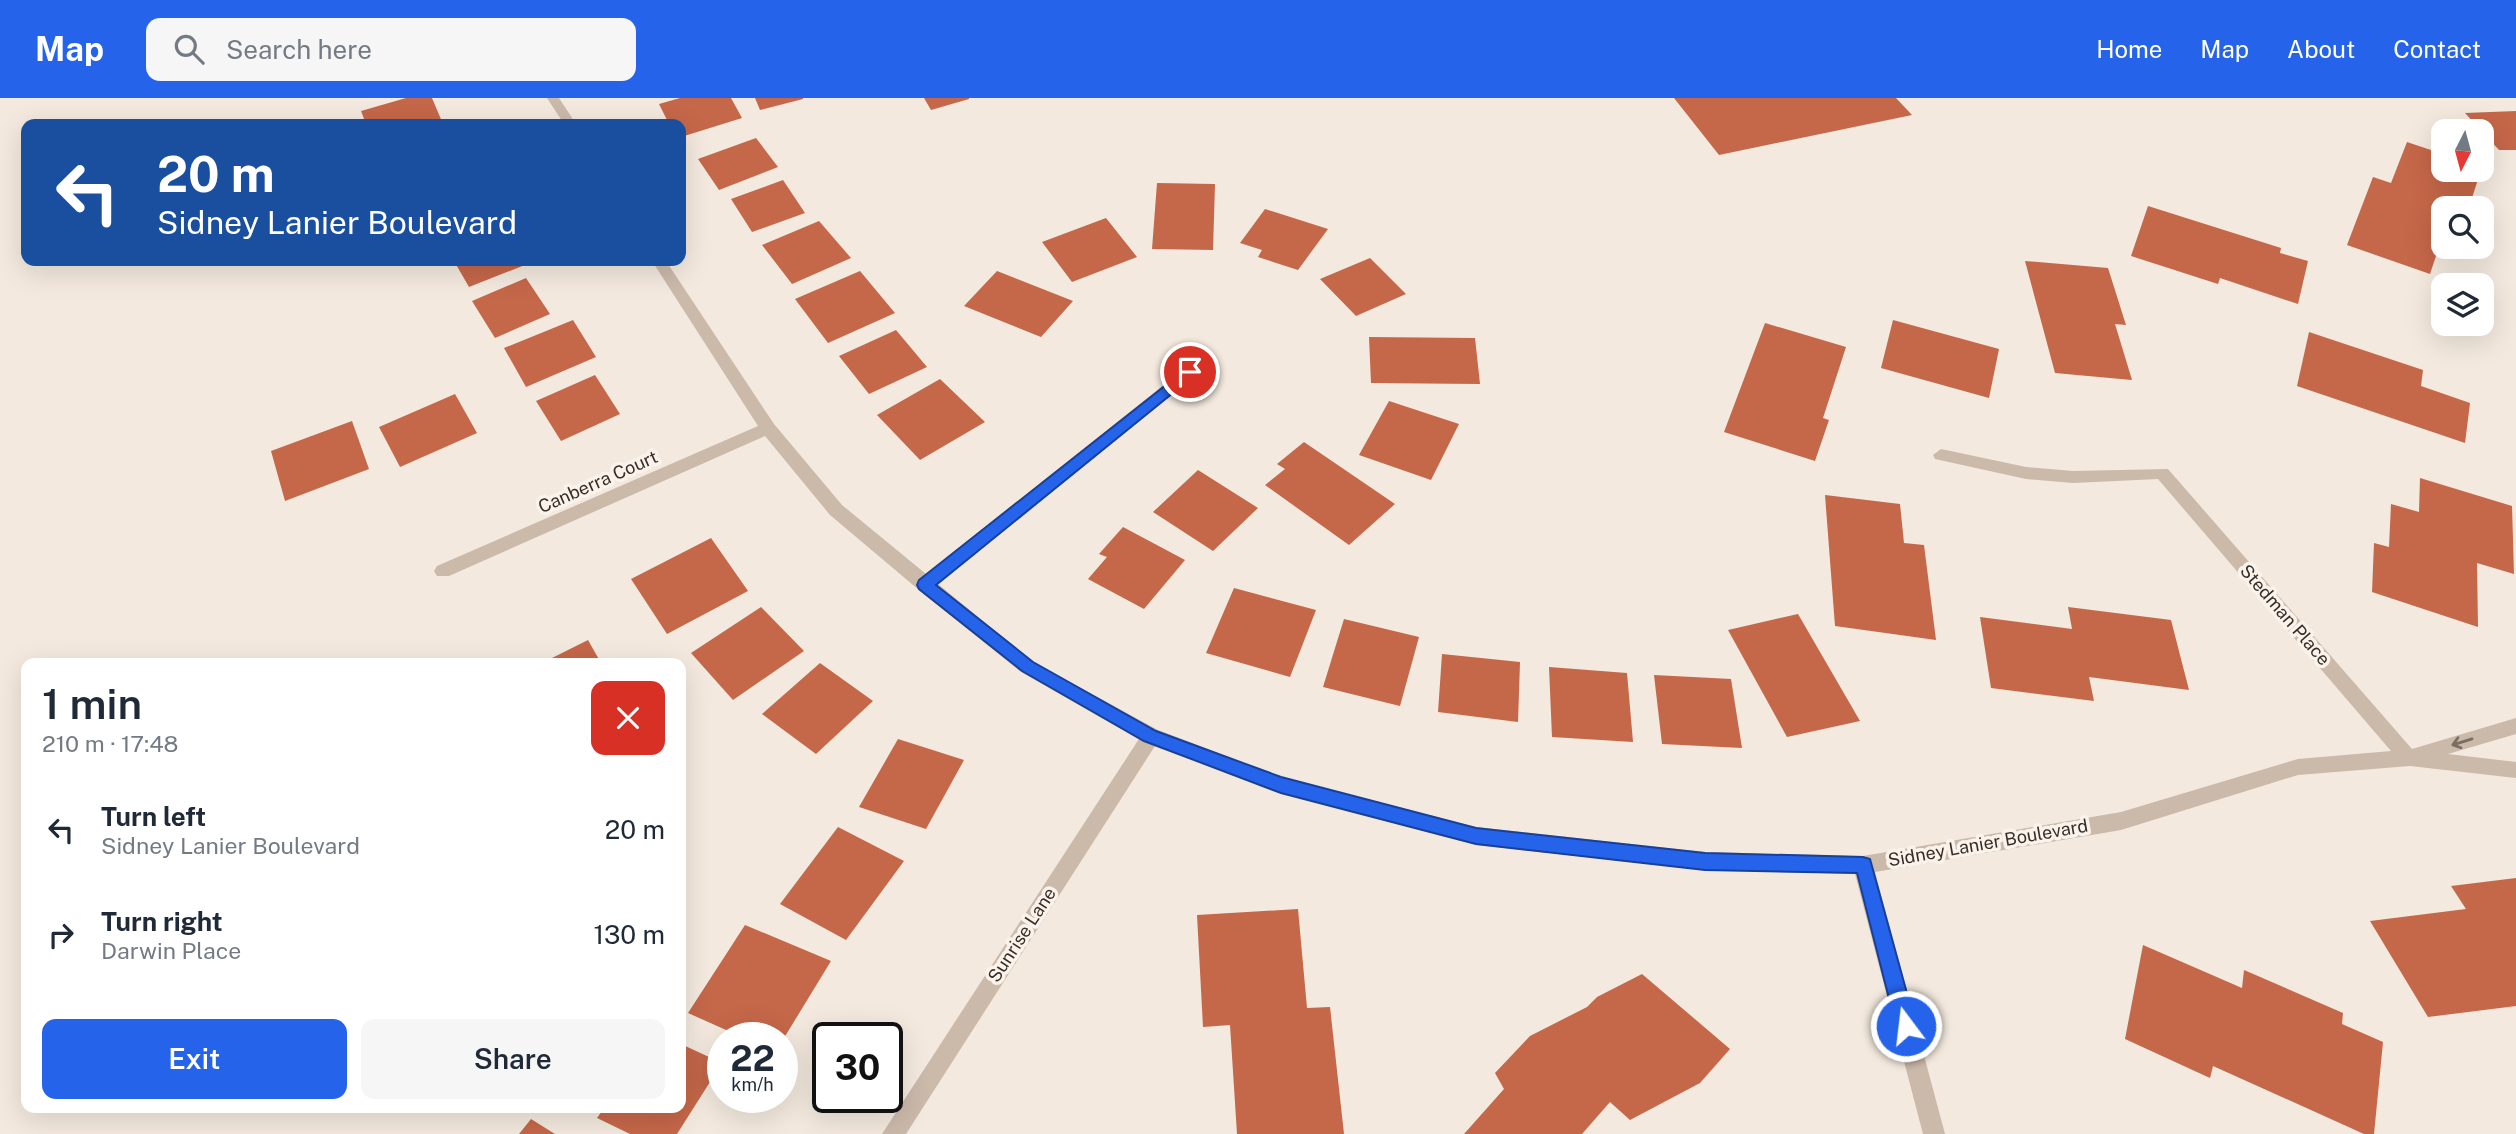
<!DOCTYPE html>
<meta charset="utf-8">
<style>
:root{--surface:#fff;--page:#f6f6f7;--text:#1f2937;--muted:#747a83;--accent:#2563eb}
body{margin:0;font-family:"Public Sans",sans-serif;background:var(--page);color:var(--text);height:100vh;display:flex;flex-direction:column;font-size:26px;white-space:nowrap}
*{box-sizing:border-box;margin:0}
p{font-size:23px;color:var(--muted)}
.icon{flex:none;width:38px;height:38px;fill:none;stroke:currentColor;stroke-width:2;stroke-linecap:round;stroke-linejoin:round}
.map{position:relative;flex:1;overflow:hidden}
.sheet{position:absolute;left:21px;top:560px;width:665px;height:455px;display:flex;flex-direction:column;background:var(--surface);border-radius:14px;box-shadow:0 7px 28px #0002}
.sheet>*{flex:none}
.top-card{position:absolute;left:21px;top:21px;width:665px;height:147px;border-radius:14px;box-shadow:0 7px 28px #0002;background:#1a4fa0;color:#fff;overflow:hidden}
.needle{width:46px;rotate:186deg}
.buttons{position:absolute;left:2431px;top:21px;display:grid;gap:14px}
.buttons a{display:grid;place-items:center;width:63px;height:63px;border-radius:14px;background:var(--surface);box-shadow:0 7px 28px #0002;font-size:35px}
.speed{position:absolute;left:707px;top:924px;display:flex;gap:14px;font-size:35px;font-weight:700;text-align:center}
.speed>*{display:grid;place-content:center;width:91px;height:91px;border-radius:50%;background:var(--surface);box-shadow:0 7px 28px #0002;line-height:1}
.speed small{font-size:18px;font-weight:400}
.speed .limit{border:4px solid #111;border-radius:10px;background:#fff;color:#111}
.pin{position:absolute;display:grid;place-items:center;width:60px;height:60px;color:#fff;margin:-30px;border:4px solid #fff;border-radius:50%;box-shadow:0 2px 7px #0007}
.me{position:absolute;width:77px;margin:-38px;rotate:345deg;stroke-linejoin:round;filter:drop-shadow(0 0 5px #0008)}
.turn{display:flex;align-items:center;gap:24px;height:147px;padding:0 21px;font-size:32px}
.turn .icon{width:91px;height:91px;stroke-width:2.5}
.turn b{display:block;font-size:49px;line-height:60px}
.round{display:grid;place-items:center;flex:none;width:74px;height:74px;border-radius:14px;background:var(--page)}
.headline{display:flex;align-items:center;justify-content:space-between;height:119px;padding:0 21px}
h1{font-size:42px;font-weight:600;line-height:52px}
.button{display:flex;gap:14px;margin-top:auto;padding:14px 21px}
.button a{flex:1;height:80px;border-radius:14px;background:var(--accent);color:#fff;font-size:28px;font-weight:600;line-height:80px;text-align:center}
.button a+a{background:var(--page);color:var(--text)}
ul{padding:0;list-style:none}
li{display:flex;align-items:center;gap:21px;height:105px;padding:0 21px}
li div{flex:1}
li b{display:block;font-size:26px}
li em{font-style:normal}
header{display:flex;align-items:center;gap:42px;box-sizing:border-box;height:98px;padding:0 35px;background:var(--accent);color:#fff}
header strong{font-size:33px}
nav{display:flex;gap:38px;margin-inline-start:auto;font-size:24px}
.search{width:490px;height:63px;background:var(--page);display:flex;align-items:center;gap:18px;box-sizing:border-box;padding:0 24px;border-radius:14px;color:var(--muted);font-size:26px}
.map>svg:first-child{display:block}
</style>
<header>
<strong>Map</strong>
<div class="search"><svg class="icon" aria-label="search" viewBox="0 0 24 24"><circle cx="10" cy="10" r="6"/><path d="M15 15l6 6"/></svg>Search here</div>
<nav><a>Home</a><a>Map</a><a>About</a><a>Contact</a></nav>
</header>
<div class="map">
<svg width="2516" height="1036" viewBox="0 0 2516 1036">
<rect width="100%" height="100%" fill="#f3e9de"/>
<path fill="#c56749" d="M 406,0 L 432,0 L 443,26 L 366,26 L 361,13 Z
M 680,0 L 731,0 L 742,20 L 681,39 L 681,26 L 669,26 L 659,6 Z
M 755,0 L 803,0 L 803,1 L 760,12 Z
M 924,0 L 969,0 L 969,1 L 931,12 Z
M 1674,0 L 1896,0 L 1912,17 L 1719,57 Z
M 2516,13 L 2516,52 L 2499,52 L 2465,15 Z
M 756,40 L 778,69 L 719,92 L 698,61 Z
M 2407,44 L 2443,56 L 2443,72 L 2481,72 L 2471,103 L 2456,98 L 2452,110 L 2443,110 L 2443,137 L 2430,176 L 2347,147 L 2373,79 L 2391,85 Z
M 783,82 L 805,115 L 752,134 L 731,101 Z
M 1157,85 L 1215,86 L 1213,152 L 1152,151 Z
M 2148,108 L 2281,150 L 2280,155 L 2308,163 L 2298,206 L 2220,180 L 2218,186 L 2131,158 Z
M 1265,111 L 1328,131 L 1298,172 L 1258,159 L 1262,152 L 1240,145 Z
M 1106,120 L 1137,159 L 1072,184 L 1042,144 Z
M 819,123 L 851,160 L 792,186 L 762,147 Z
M 1370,160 L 1406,196 L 1356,218 L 1320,181 Z
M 454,163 L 535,163 L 469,189 Z
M 2025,163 L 2108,170 L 2126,227 L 2115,226 L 2132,282 L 2055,275 Z
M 860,173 L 895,215 L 828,245 L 795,201 Z
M 997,173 L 1073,203 L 1041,239 L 964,208 Z
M 526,180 L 550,216 L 495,240 L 472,203 Z
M 573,222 L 596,259 L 526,289 L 504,250 Z
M 1893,222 L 1999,251 L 1989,300 L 1881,270 Z
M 1765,225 L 1846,249 L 1823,320 L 1829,322 L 1815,363 L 1724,334 Z
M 896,232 L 927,269 L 869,296 L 839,258 Z
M 2309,234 L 2423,272 L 2421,288 L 2470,305 L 2465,345 L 2297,288 Z
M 1369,239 L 1475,240 L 1480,286 L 1371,285 Z
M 595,277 L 620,316 L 561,343 L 536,303 Z
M 940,281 L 985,324 L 920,362 L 877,317 Z
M 455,296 L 477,335 L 400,369 L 379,329 Z
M 1389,303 L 1459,326 L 1431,382 L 1359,357 Z
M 352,323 L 369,371 L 285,403 L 271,353 Z
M 1304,344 L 1395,406 L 1349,447 L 1265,387 L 1285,371 L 1277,366 Z
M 1198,372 L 1258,410 L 1213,453 L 1153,414 Z
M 2420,380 L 2512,408 L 2514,476 L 2477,465 L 2478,529 L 2372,494 L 2374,445 L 2389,449 L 2391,406 L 2419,414 Z
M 1825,397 L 1900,406 L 1904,445 L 1924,447 L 1936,542 L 1835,528 Z
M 1123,429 L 1185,462 L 1144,511 L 1088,481 L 1107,459 L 1099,456 Z
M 711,440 L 748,493 L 667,536 L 631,481 Z
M 1234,490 L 1316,512 L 1290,579 L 1206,555 Z
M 761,509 L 804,553 L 733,602 L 691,555 Z
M 2068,509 L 2171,522 L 2189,592 L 2089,579 L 2094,603 L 1991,590 L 1980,519 L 2072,531 Z
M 1798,516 L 1860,623 L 1787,639 L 1728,532 Z
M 1344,521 L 1419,539 L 1400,608 L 1323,589 Z
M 588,542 L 601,565 L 542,565 Z
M 1442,556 L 1520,564 L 1518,624 L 1438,614 Z
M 820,565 L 873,603 L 816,656 L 762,616 Z
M 1549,569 L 1627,575 L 1633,644 L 1552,639 Z
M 1654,577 L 1731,581 L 1742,650 L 1662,646 Z
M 898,641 L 964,662 L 926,731 L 859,709 Z
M 838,729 L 904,763 L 846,842 L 780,806 Z
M 2516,780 L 2516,908 L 2428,919 L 2370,823 L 2466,811 L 2451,788 Z
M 1298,811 L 1307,910 L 1330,909 L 1344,1036 L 1237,1036 L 1230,927 L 1203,929 L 1197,817 Z
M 745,827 L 831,863 L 784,940 L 744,940 L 688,915 Z
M 2143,847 L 2242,890 L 2244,872 L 2343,915 L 2342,926 L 2383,944 L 2374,1036 L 2364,1036 L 2213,968 L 2210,980 L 2125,941 Z
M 1642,876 L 1730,951 L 1700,985 L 1630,1022 L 1610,1004 L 1582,1036 L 1464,1036 L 1504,991 L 1495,975 L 1530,938 L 1587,909 L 1597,899 Z
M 681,946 L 722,965 L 677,1036 L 630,1036 L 597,1020 L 604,1010 L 681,1010 Z
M 531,1021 L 555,1036 L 519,1036 Z"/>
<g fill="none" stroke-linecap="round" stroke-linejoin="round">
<path fill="#cbb9aa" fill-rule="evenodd" d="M 547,0 L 559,0 L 576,26 L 564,26 Z
M 652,163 L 666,163 L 774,326 L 842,407 L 926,476 L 1185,270 L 1195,270 L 1198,274 L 1195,278 L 938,486 L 1033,564 L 1158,632 L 1281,679 L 1476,729 L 1705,754 L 1863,758 L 2121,714 L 2298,661 L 2391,653 L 2158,381 L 2073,385 L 2026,381 L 1935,361 L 1933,357 L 1941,351 L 2026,369 L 2073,373 L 2168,371 L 2412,651 L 2516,620 L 2516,636 L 2448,656 L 2516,664 L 2516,680 L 2410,668 L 2298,677 L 2121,732 L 1875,774 L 1945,1036 L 1923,1036 L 1855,776 L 1705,772 L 1476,747 L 1281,695 L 1155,648 L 906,1036 L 882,1036 L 1139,641 L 1021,574 L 919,492 L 830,417 L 765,338 L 449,478 L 437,478 L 434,473 L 437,468 L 758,328 Z"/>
</g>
<defs><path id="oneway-shaft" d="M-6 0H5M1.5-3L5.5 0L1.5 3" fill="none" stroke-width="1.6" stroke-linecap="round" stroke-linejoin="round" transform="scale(1.75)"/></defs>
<use stroke="#7a6d63" href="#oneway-shaft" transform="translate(2462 644) rotate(163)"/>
<path fill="#2563eb" stroke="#184099" stroke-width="2" d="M 1190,268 L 1195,270 L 1195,277 L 936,487 L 1033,564 L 1156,633 L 1281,679 L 1476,730 L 1705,755 L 1863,759 L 1870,761 L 1916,928 L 1913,935 L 1906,938 L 1899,935 L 1896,928 L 1857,775 L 1705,772 L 1476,746 L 1281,695 L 1144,643 L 1022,573 L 919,491 L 917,487 L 919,482 Z"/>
<g text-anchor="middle" stroke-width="7" stroke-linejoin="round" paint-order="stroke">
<g font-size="18" fill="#382e29" stroke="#faf3eb">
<text transform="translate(598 384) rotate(-24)" y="6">Canberra Court</text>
<text transform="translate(2285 517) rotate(49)" y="6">Stedman Place</text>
<text transform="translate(1988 745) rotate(-10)" y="6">Sidney Lanier Boulevard</text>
<text transform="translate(1022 837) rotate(-57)" y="6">Sunrise Lane</text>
</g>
</g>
</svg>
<div class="buttons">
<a><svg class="needle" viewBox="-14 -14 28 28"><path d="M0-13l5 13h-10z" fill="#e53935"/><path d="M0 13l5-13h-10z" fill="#747a83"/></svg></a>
<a><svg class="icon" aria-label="search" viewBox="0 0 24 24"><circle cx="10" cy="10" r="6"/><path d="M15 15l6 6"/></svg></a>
<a><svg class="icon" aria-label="layers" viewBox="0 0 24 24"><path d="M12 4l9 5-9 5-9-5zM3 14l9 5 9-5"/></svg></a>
</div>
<div class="speed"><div>22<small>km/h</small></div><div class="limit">30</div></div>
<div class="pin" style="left:1190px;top:274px;background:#d93025"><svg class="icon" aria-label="arrive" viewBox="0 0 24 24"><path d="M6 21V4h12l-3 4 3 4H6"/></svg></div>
<svg class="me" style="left:1906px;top:928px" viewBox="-20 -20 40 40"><circle r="17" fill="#2563eb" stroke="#fff" stroke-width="3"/><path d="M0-11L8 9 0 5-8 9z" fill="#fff"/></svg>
<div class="top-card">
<div class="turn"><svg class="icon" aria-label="left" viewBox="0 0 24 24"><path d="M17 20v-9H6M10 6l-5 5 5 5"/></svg><div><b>20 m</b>Sidney Lanier Boulevard</div></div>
</div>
<section class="sheet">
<div class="headline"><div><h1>1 min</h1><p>210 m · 17:48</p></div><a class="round" style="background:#d93025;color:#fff"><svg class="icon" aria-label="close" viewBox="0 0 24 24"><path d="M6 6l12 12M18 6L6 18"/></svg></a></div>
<ul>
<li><svg class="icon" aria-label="left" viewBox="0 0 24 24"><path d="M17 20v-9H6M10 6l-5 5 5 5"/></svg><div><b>Turn left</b><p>Sidney Lanier Boulevard</p></div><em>20 m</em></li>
<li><svg class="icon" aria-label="right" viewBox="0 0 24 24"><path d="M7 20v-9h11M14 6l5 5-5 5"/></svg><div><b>Turn right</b><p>Darwin Place</p></div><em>130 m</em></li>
</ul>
<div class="button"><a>Exit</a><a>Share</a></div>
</section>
</div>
